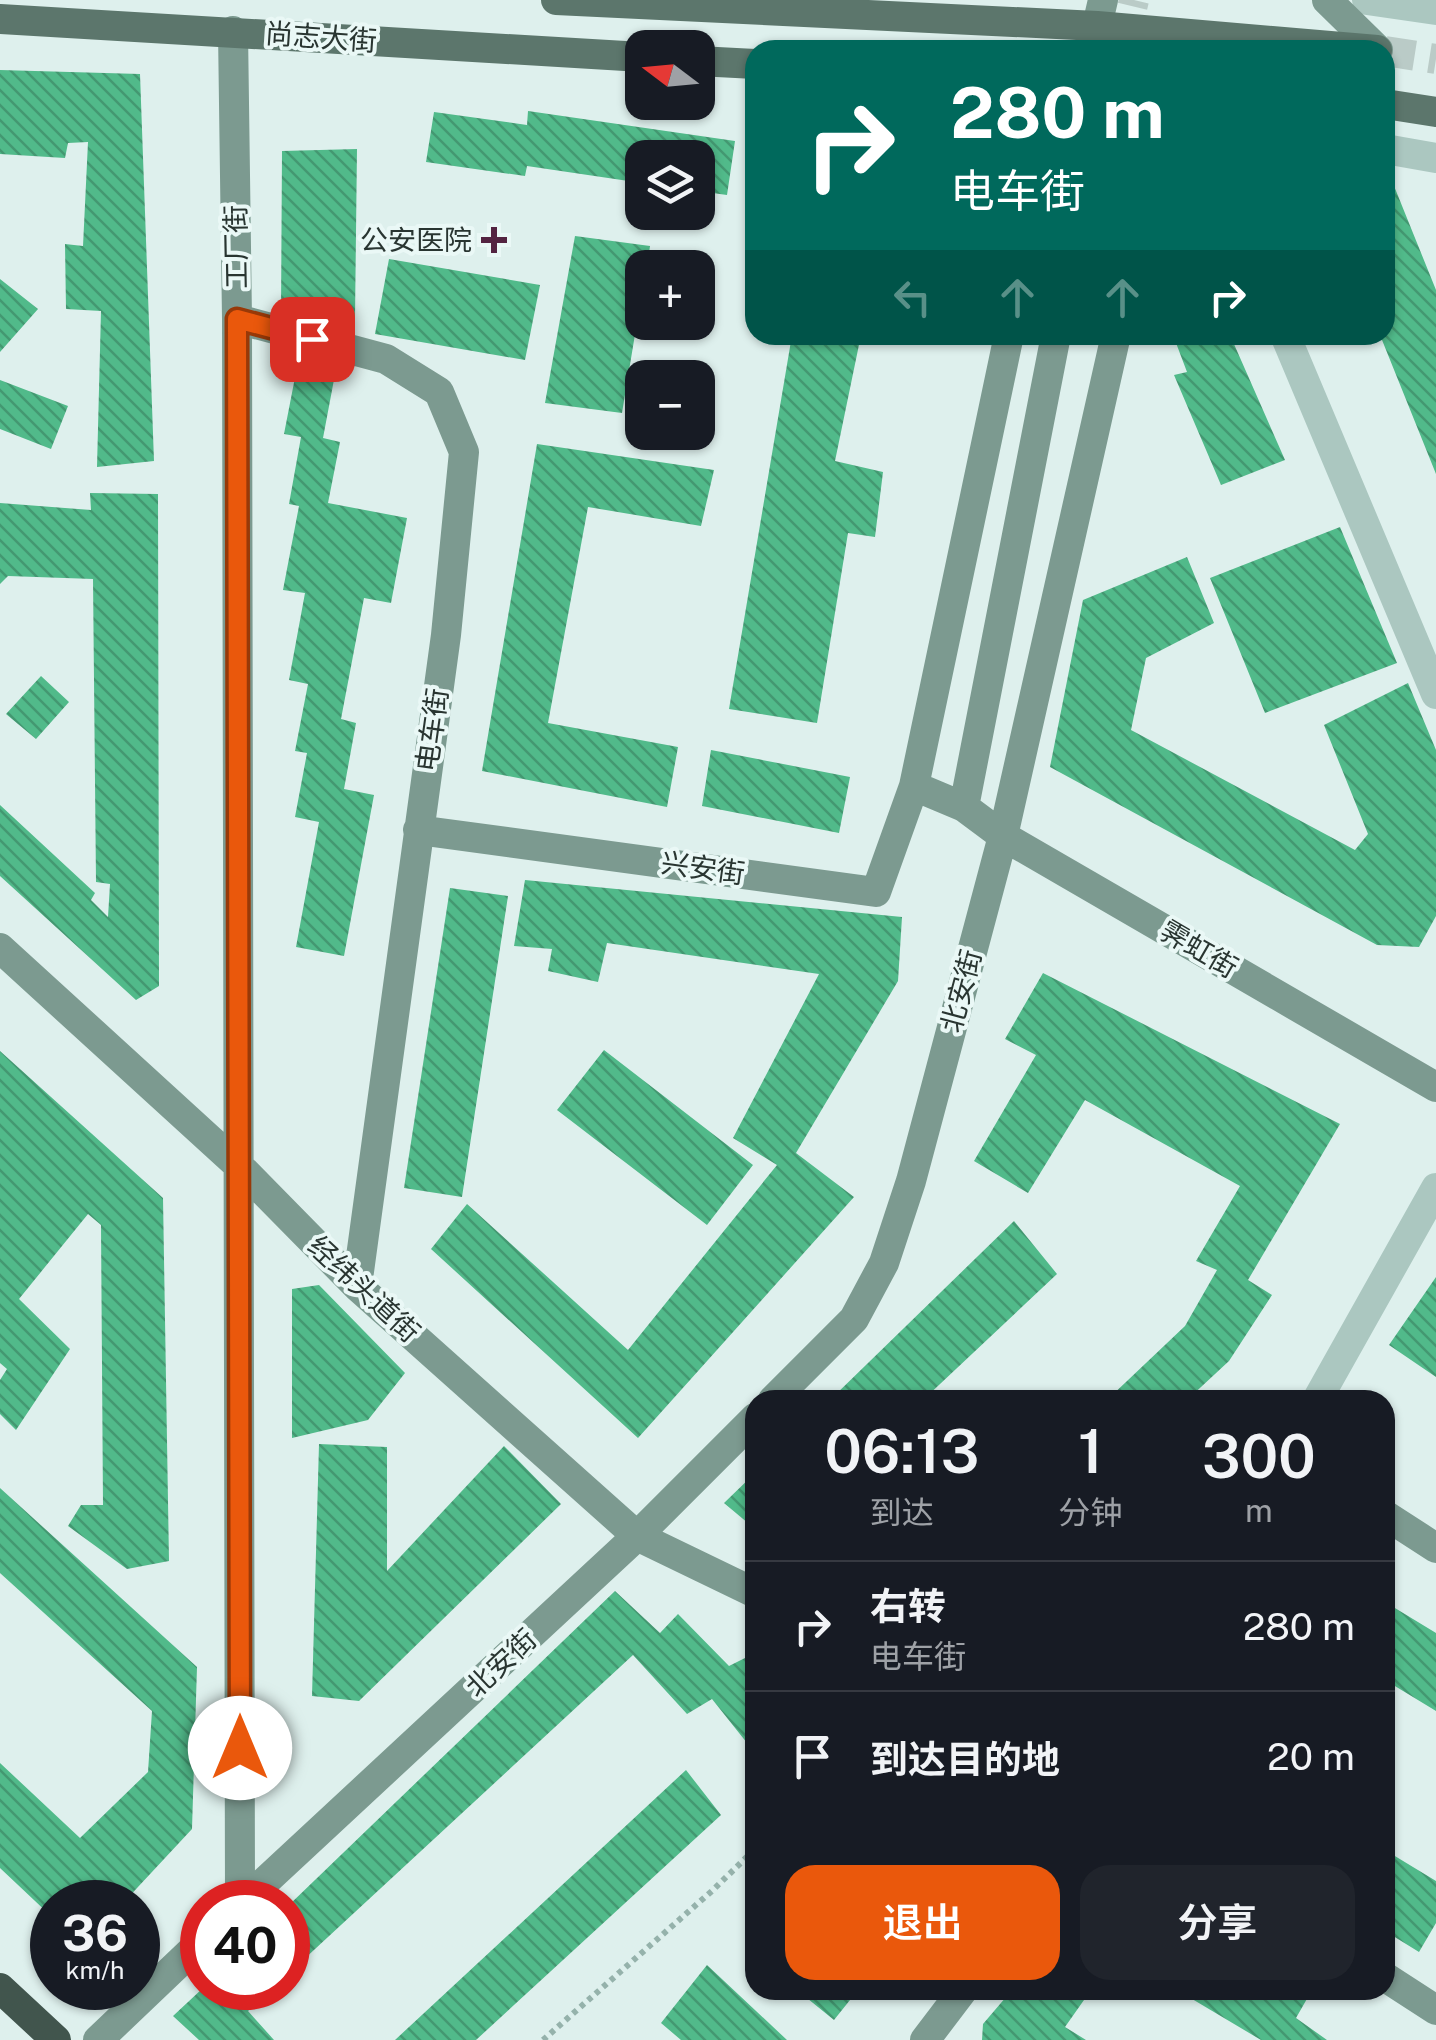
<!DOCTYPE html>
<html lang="zh">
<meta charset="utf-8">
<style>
:root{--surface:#171b24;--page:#20242c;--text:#f1f3f6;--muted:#9ea1a6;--line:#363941;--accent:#ea580c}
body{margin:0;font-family:"Public Sans","Noto Sans SC",sans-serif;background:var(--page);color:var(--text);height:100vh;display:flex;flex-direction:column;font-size:38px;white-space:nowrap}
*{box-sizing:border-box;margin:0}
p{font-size:32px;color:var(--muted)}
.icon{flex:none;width:55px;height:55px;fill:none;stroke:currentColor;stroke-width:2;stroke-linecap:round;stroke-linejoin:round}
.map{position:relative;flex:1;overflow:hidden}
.sheet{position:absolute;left:745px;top:1390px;width:650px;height:610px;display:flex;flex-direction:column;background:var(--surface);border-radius:30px;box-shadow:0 2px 8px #0004}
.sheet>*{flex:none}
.banner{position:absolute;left:745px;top:40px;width:650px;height:305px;border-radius:30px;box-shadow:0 2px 8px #0004;background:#00695c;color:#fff;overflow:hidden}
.needle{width:65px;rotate:286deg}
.tools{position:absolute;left:625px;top:30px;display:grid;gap:20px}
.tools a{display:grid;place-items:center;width:90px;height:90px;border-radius:20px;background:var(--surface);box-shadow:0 2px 8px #0004;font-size:50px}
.speed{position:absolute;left:30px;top:1880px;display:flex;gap:20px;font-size:50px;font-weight:700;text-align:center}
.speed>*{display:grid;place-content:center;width:130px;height:130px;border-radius:50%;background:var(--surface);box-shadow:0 2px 8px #0004;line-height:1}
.speed small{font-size:25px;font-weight:400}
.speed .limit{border:15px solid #d22;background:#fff;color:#111}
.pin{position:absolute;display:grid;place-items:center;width:85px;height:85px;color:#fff;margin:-42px;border-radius:20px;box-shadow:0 5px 15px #0006}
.me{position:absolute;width:110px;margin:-55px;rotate:0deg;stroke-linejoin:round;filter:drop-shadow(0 0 8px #0008)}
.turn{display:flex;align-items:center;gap:35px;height:210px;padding:0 40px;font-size:45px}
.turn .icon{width:130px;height:130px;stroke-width:2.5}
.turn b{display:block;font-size:70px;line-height:85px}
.lanes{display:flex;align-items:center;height:95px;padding:0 40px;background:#0003;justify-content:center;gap:50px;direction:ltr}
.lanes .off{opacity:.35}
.eta{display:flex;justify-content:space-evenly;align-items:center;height:170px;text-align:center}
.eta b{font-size:60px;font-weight:600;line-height:70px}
.button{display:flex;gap:20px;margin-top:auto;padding:20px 40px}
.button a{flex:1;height:115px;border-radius:30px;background:var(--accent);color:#fff;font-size:40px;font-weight:600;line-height:115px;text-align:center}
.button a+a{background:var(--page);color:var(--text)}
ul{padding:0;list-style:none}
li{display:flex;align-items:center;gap:30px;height:130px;padding:0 40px;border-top:2px solid var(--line)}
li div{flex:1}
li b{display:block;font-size:38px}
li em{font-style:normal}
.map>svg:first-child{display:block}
</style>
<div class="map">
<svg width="1436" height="2040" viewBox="0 0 1436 2040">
<defs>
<pattern id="building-back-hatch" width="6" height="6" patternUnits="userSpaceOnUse" patternTransform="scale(2.5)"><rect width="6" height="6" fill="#51ba8a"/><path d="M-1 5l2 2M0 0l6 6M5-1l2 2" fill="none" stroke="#439871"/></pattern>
</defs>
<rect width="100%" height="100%" fill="#def0ed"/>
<path fill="url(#building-back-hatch)" d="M 0,70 L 140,74 L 154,461 L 97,467 L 101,311 L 66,309 L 65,244 L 83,246 L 88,142 L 68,143 L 65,158 L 0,154 Z
M 528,111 L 735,141 L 727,195 L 698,191 L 698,158 L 642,158 L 642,183 L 527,166 L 525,176 L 426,162 L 434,112 L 527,125 Z
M 357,149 L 355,318 L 281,314 L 282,151 Z
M 1392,181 L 1436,290 L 1436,474 L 1380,335 L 1385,335 L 1385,184 Z
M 575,236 L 650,246 L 647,268 L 642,268 L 642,292 L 622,413 L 545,403 Z
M 389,259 L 540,285 L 525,360 L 375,334 Z
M 0,279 L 38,309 L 0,352 Z
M 792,335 L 861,335 L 835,461 L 883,472 L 875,537 L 848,533 L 817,723 L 729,709 Z
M 1173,335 L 1230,335 L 1285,460 L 1221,485 L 1174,375 L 1187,372 Z
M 298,362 L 336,369 L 323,438 L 340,442 L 328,503 L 407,518 L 391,603 L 364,598 L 341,719 L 356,723 L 344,789 L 374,795 L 344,956 L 296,947 L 319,822 L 295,817 L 307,753 L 295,751 L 308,684 L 289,680 L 305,593 L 283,590 L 299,506 L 289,504 L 301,437 L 284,434 Z
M 0,380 L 68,406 L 51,449 L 0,429 Z
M 537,444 L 714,470 L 701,526 L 588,507 L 548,723 L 678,747 L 667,807 L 482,771 Z
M 90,493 L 158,494 L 159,986 L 136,1000 L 0,876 L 0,805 L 95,893 L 91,900 L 108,917 L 110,884 L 96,882 L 93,579 L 8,576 L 0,584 L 0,503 L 91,510 Z
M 1340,527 L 1397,663 L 1265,713 L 1210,578 Z
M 1187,557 L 1214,623 L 1146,658 L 1131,730 L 1355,850 L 1368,834 L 1324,725 L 1408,683 L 1436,750 L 1436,916 L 1419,947 L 1377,945 L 1050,767 L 1083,600 Z
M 41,676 L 69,702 L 36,739 L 6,714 Z
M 711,750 L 850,777 L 839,833 L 702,806 Z
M 525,880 L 902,917 L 898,981 L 796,1153 L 854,1197 L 638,1438 L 431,1249 L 467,1204 L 628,1350 L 777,1165 L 733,1138 L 819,974 L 607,943 L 598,982 L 548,971 L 552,949 L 514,946 Z
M 450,888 L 508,896 L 462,1197 L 404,1188 Z
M 1043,973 L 1340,1124 L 1248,1280 L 1272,1295 L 1229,1361 L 1187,1400 L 1107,1400 L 1185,1326 L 1217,1270 L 1196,1261 L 1240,1186 L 1085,1100 L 1028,1193 L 974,1161 L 1036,1055 L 1005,1039 Z
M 604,1050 L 753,1165 L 707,1225 L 557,1110 Z
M 0,1051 L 163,1198 L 169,1561 L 127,1569 L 68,1526 L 81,1505 L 103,1505 L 101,1225 L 88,1214 L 19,1299 L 70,1349 L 16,1430 L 0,1414 L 0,1380 L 7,1369 L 0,1363 Z
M 1014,1221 L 1057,1274 L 923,1400 L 830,1400 Z
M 1436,1277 L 1436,1377 L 1389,1345 Z
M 319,1285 L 405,1373 L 368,1420 L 292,1438 L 292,1289 Z
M 319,1444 L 387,1447 L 387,1571 L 504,1446 L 561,1504 L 359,1701 L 312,1696 Z
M 755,1473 L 755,1529 L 724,1503 Z
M 0,1488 L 197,1667 L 192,1829 L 124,1902 L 52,1902 L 52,1917 L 0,1868 L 0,1763 L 80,1838 L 148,1772 L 152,1711 L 0,1573 Z
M 615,1591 L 660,1633 L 678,1614 L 729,1666 L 751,1655 L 755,1660 L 755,1753 L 712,1699 L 687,1714 L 633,1655 L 288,1974 L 288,1906 Z
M 1385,1602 L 1436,1633 L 1436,1711 L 1385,1680 Z
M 686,1770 L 721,1815 L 476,2040 L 395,2040 Z
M 1385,1850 L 1436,1881 L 1436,1923 L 1419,1952 L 1385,1931 Z
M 707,1965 L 787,2040 L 681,2040 L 661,2023 Z
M 203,1988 L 273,1988 L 248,2011 L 274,2040 L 199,2040 L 173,2016 Z
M 797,1990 L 858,1990 L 834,2020 Z
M 1012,1990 L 1091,1990 L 1065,2027 L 1086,2040 L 982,2040 L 983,2024 Z
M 1177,1990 L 1297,1990 L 1308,1997 L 1296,2018 L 1327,2040 L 1261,2040 Z"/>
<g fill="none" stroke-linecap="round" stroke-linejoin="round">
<path stroke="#bacbc7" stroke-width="30" stroke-dasharray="30 15" stroke-linecap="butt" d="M 1122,50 L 1134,0"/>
<path stroke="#bacbc7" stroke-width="30" stroke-dasharray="30 15" stroke-linecap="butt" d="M 1385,51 L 1436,59"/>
<path stroke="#95b2ab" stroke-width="6" stroke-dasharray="5 5" stroke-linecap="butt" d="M 543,2040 L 713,1890 L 755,1849"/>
<path stroke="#abc7c0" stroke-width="30" d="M 1367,0 L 1436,10
M 1385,149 L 1436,158
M 1285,335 L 1436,694
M 1317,1400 L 1436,1188"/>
<path stroke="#7c9a90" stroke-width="30" d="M 1327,0 L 1378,50
M 1097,26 L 1103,0
M 233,31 L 237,319 L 240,1902
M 237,319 L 386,359 L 439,392 L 464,452 L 446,635 L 357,1286
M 914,786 L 964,807 L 1003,836 L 1436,1087
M 964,807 L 1056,335
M 418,830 L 876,892 L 914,786 L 1009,335
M 0,948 L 240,1167 L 357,1286 L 637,1536 L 755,1593
M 773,1400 L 854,1319 L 884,1263 L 911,1181 L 1003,836 L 1116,335
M 1385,1515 L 1436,1548
M 243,1902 L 637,1536 L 755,1418
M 1385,1977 L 1436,2010
M 98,2040 L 202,1941
M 925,2040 L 963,1990"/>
<path stroke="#5c766c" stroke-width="30" d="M 556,0 L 1097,26 L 1377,50
M 0,19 L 642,57
M 698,61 L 755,64
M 1385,104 L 1436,112"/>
<path stroke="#41554d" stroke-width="30" d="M 0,1988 L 56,2040"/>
</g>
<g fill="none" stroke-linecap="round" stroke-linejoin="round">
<g stroke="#983908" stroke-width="25">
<path id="route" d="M 240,1748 L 237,319 L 312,339"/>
</g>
<use href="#route" stroke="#ea580c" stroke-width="18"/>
</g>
<path fill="#532341" stroke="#eaf8f6" stroke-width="4" d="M489 225h10v10h10v10h-10v10h-10v-10h-10v-10h10z"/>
<g text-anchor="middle" stroke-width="8" stroke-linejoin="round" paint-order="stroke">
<g font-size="28" fill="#293531" stroke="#eaf8f6">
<text transform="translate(321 37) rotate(4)" y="10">尚志大街</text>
<text transform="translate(236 247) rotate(-91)" y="10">工厂街</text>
<text transform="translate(432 730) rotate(-82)" y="10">电车街</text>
<text transform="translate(703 868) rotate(8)" y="10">兴安街</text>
<text transform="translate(1199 949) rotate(30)" y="10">霁虹街</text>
<text transform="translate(961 991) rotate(-75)" y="10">北安街</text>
<text transform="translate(364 1289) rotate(43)" y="10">经纬头道街</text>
<text transform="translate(501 1663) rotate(-43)" y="10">北安街</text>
</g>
<g font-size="28" fill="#293531" stroke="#eaf8f6" text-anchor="end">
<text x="472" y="250">公安医院</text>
</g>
</g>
</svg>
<div class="tools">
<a><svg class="needle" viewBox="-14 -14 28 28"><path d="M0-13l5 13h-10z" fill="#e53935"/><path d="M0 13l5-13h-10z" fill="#9ea1a6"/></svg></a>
<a><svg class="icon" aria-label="layers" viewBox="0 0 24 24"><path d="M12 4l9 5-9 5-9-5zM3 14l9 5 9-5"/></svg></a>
<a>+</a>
<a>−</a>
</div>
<div class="speed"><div>36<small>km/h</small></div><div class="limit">40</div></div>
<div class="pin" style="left:312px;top:339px;background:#d93025"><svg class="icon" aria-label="arrive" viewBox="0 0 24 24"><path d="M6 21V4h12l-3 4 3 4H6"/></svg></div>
<svg class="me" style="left:240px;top:1748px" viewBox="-20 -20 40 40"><circle r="19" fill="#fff"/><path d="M0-13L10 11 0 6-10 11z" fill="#ea580c"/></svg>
<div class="banner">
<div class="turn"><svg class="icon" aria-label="right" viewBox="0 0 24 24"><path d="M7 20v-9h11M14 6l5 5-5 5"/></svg><div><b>280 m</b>电车街</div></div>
<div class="lanes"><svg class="icon off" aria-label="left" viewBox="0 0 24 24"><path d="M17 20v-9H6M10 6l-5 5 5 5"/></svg><svg class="icon off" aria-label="ahead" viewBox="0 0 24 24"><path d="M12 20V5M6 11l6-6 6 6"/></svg><svg class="icon off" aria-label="ahead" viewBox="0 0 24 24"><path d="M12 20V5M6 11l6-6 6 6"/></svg><svg class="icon" aria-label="right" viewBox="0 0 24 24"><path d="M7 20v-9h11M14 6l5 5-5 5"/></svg></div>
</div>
<section class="sheet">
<div class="eta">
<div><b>06:13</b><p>到达</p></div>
<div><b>1</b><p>分钟</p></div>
<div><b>300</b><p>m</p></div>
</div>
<ul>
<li><svg class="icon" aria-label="right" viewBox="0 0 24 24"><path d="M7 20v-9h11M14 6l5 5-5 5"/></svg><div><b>右转</b><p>电车街</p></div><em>280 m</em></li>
<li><svg class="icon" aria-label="arrive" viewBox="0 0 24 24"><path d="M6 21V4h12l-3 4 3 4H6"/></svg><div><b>到达目的地</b></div><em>20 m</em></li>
</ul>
<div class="button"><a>退出</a><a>分享</a></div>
</section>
</div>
